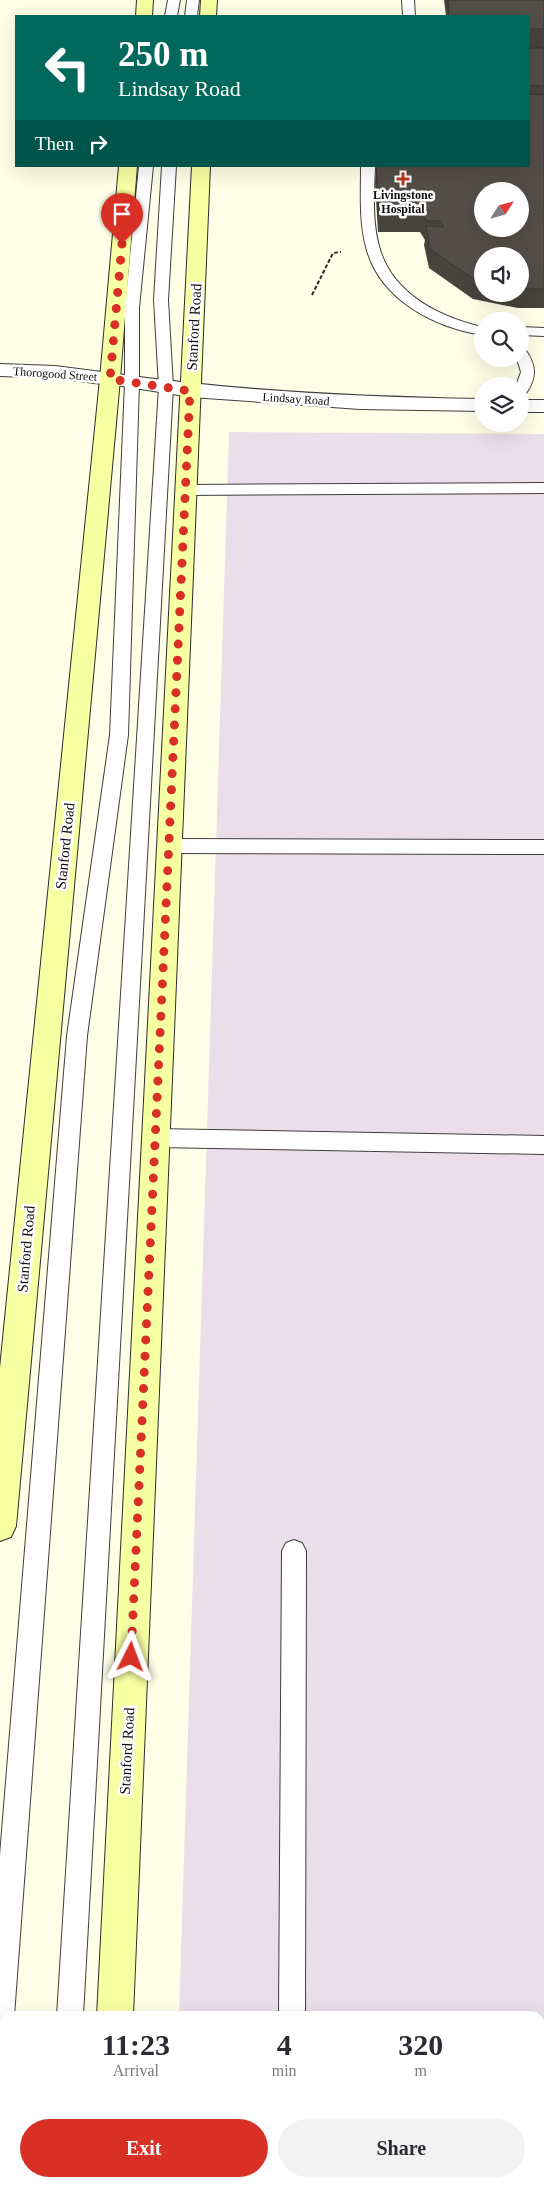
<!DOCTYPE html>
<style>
:root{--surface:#fff;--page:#f2f2f3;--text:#2b2b33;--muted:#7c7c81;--accent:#d93025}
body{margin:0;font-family:Georgia,serif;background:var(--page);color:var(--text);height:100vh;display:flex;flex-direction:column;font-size:19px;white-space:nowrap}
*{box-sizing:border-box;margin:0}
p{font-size:16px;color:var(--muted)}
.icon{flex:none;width:28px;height:28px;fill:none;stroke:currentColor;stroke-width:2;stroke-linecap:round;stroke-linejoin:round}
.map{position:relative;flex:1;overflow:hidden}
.drawer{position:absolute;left:0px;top:2011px;width:545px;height:176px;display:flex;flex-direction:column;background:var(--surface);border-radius:15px 15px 0 0;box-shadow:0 5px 20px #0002}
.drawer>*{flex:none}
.guide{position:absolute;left:15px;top:15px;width:515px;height:152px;border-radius:0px;box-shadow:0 5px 20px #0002;background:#00695c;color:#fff;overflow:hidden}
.needle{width:32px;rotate:54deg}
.controls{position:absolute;left:474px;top:182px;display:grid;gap:10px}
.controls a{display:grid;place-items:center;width:55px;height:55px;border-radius:50%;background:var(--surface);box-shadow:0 5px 20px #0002;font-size:25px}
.pin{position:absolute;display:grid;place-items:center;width:42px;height:42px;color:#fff;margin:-51px -21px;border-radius:50% 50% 50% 0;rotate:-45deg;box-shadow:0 0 5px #0007}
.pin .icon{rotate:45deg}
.me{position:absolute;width:55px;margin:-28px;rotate:3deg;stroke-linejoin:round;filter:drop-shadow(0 0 4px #0008)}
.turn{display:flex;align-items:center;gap:18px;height:105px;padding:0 20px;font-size:22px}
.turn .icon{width:65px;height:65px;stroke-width:2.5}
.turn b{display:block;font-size:35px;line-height:42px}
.then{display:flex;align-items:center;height:48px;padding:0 20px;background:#0003;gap:10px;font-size:19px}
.eta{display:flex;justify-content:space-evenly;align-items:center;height:85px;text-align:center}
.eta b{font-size:30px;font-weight:800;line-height:35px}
.cta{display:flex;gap:10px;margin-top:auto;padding:10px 20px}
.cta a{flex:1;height:58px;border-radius:30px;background:var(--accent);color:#fff;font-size:20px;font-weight:800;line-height:58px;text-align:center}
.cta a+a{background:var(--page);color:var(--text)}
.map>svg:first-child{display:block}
</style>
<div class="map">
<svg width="544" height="2187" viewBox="0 0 544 2187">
<rect width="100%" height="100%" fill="#ffffe8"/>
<path fill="#eadee9" d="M 229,432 L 544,434 L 544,2187 L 174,2187 L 174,2182 L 540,2182 L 540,2016 L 179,2016 Z"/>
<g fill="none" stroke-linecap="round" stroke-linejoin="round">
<g stroke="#3e3e3e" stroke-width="2">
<path id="service" d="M 168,0 L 180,0 L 177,16 L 165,16 Z
M 187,0 L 199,0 L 197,16 L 185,16 Z
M 402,0 L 414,0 L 415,16 L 403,16 Z
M 139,166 L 153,166 L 139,308 L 139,383 L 128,735 L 87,1036 L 14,2016 L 5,2016 L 5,2029 L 0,2031 L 0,1855 L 67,1036 L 110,735 L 125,383 L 125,308 Z
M 162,166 L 176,166 L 168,300 L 173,387 L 83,2016 L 57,2016 L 159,387 L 154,300 Z
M 361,166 L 375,166 C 374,193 372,220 379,246 C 391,293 439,317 482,327 L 482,335 C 433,327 379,299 366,247 C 359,221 361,193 361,166 Z
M 520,327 L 544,328 L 544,336 L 520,335 Z
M 520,348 L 525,349 C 537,366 537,378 525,395 L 520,397 L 520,386 L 516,386 L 521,372 L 517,359 L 520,359 Z
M 544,483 L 544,493 L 186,495 L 178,490 L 186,485 Z
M 169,839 L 544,840 L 544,854 L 169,853 L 163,851 L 160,846 L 163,841 Z
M 155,1129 L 544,1136 L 544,1154 L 155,1147 L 148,1144 L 145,1138 L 148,1132 Z
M 294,1540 L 302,1543 L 306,1551 L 305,2016 L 279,2016 L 282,1551 L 286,1543 Z
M 46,2182 L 74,2182 L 74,2187 L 46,2187 Z
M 277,2182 L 305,2182 L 305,2187 L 277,2187 Z"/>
</g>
<g stroke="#3e3e3e" stroke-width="2">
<path id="minor" d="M 0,364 L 55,366 L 110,373 L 117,375 L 120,379 L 117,383 L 110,385 L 55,378 L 0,376 Z"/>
</g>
<g stroke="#3e3e3e" stroke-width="2">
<path id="tertiary" d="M 110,373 C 234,391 357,397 482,399 L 482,411 L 360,409 L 191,397 L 103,383 L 100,379 L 103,375 Z
M 520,400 L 544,400 L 544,412 L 520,412 Z"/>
</g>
<g stroke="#2d2d2d" stroke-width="2">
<path id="secondary" d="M 137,0 L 153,0 L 152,16 L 136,16 Z
M 201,0 L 217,0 L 216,16 L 200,16 Z
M 119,166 L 137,166 L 120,379 L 16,1526 L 11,1537 L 0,1541 L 0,1368 L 100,379 Z
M 192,166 L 210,166 L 133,2016 L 97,2016 Z
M 88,2182 L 126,2182 L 126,2187 L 88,2187 Z"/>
</g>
<path stroke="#2d2d2d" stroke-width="2" stroke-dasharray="4 2" stroke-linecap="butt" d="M 312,295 L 333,253 L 341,252"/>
<use href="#service" fill="#fff" fill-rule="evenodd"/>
<use href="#minor" fill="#fff" fill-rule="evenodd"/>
<use href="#tertiary" fill="#fff" fill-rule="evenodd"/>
<use href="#secondary" fill="#f7ffa3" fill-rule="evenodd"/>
</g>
<path fill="#47433d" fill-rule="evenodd" d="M 444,0 L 544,0 L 544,48 L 529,48 L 529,16 L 446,16 Z
M 529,48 L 544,48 L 544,308 L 518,308 L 473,299 L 429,268 L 424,245 L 425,240 L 420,232 L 378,232 L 375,183 L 376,166 L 529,166 ZM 482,256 L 520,256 L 520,294 L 482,294 Z"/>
<path fill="#534e47" stroke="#3a3732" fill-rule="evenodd" d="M 448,0 L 544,0 L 544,29 L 529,29 L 529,16 L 449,16 Z
M 529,48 L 544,48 L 544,86 L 529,85 Z
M 529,94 L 544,95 L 544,289 L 520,289 L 520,256 L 482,256 L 482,282 L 475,280 L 430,249 L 426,226 L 444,227 L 441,221 L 426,221 L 421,213 L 379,213 L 376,166 L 529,166 ZM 482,191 L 520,191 L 520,229 L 482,229 Z"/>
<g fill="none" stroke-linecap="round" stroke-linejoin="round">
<path stroke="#d93025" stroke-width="9" stroke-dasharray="0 16.2" d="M 122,244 L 110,379 L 190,391 L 131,1657"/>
</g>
<path fill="#bd3720" stroke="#fff" stroke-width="2" d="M400.5 171.5h5v5h5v5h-5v5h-5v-5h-5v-5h5z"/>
<g text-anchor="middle" stroke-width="5" stroke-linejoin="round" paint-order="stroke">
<g font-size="12" font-weight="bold" fill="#0b0b0b" stroke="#fff">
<text x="403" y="199">Livingstone<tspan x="403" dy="14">Hospital</tspan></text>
</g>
<g font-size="12" fill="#0b0b0b" stroke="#fff">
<text transform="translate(55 374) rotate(4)" y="4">Thorogood Street</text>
<text transform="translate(296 399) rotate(4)" y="4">Lindsay Road</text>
</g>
<g font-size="15" fill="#0b0b0b" stroke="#fff">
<text transform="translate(194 327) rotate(-87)" y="5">Stanford Road</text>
<text transform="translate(65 846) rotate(-84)" y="5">Stanford Road</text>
<text transform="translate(26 1249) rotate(-85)" y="5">Stanford Road</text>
<text transform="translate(127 1751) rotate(-87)" y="5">Stanford Road</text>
</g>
</g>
</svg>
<div class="controls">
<a><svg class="needle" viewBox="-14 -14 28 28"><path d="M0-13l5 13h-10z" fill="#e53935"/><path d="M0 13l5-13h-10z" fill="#7c7c81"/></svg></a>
<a><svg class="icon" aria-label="sound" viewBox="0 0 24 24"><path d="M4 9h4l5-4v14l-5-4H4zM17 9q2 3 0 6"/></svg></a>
<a><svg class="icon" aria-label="search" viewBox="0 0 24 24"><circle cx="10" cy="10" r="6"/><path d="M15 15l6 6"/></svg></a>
<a><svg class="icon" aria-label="layers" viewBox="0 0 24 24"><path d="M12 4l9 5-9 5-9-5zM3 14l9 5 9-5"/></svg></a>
</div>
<div class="pin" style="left:122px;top:244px;background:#d93025"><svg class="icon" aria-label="arrive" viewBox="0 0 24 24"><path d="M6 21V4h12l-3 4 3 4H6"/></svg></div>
<svg class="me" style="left:131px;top:1657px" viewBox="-20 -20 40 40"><path d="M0-17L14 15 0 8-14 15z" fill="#d93025" stroke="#fff" stroke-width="4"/></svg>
<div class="guide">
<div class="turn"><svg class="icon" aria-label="left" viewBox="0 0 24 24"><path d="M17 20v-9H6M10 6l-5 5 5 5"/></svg><div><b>250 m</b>Lindsay Road</div></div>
<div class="then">Then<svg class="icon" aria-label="right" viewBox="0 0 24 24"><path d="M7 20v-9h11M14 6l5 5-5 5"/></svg></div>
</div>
<section class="drawer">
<div class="eta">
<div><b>11:23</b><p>Arrival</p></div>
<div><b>4</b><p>min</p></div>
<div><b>320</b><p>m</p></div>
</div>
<div class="cta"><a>Exit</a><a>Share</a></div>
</section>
</div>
